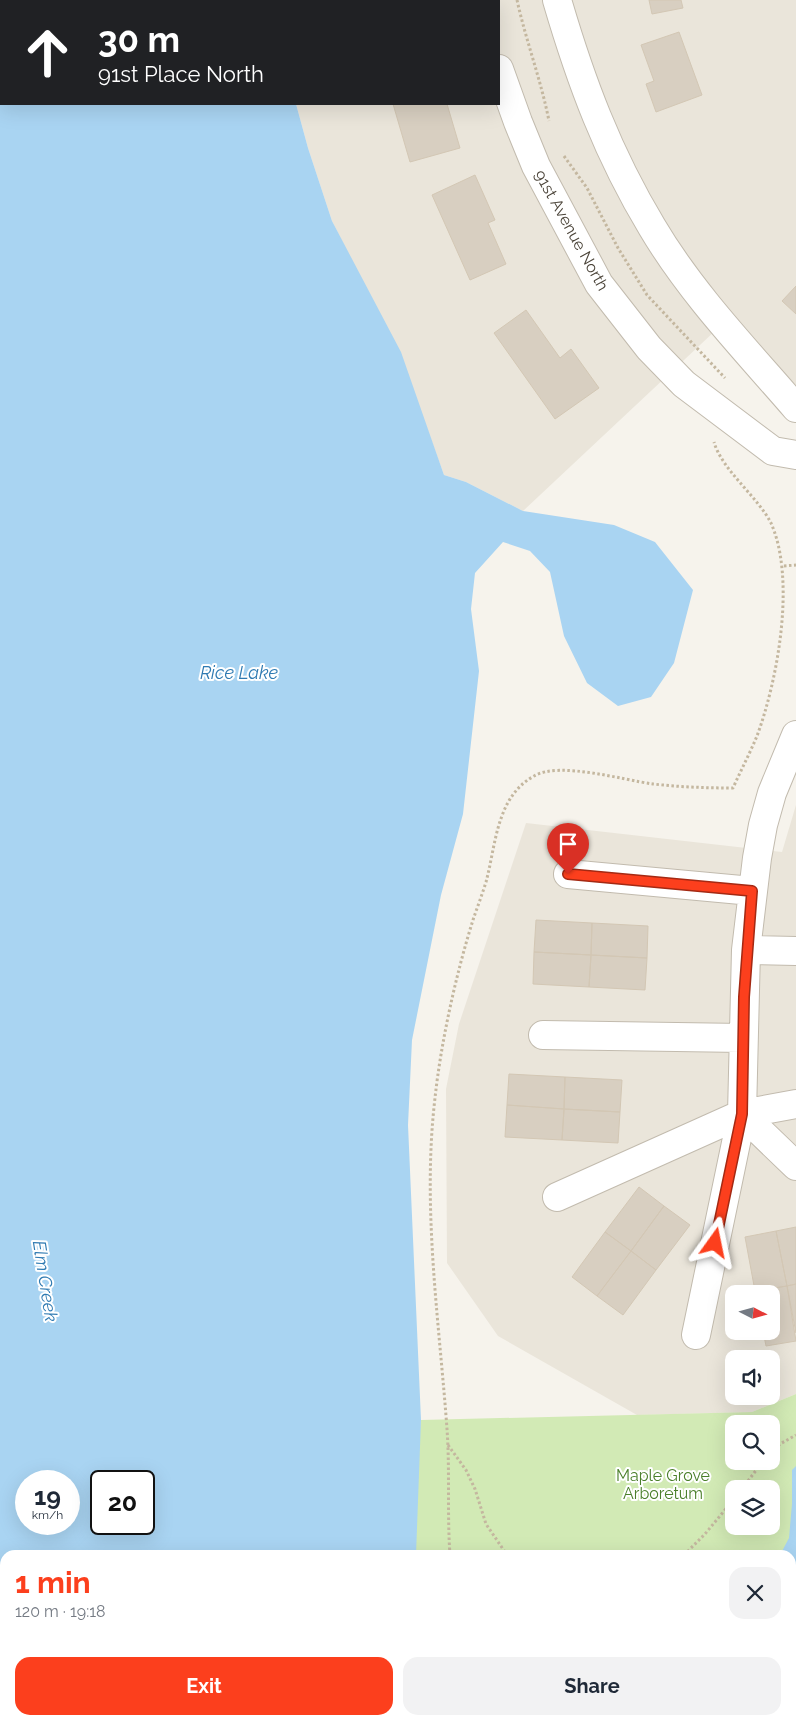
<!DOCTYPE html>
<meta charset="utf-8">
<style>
:root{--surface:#fff;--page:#f2f2f3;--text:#1f2937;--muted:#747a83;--accent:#fc3f1d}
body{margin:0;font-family:Raleway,sans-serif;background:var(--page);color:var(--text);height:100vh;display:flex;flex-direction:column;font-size:19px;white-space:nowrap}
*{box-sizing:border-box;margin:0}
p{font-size:16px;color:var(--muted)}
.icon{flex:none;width:28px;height:28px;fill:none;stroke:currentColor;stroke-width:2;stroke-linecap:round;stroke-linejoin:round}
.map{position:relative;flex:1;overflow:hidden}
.panel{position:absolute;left:0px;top:1550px;width:796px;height:175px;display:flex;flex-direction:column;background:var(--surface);border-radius:15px 15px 0 0;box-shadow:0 5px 20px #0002}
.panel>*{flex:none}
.hud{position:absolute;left:0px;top:0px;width:500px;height:105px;box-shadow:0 5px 20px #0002;background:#202124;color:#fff;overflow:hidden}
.needle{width:32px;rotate:96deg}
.controls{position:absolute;left:725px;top:1285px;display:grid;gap:10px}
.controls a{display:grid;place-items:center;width:55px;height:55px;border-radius:10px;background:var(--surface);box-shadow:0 5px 20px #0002;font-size:25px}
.speed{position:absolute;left:15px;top:1470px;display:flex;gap:10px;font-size:25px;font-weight:700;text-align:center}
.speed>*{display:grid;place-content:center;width:65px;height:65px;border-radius:50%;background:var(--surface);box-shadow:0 5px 20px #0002;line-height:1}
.speed small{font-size:12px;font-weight:400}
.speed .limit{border:2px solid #111;border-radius:8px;background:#fff;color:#111}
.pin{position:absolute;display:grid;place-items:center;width:42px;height:42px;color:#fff;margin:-51px -21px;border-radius:50% 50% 50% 0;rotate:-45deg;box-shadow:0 0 5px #0007}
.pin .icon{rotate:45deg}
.me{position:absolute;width:55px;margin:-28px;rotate:12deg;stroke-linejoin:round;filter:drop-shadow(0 0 4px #0008)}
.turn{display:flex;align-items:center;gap:18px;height:105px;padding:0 15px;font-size:22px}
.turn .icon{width:65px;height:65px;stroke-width:2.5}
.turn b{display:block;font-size:35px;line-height:42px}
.round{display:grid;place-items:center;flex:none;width:52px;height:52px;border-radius:15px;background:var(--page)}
.summary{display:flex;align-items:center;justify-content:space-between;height:85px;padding:0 15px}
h1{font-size:30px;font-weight:700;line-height:38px;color:var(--accent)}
.cta{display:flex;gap:10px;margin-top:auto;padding:10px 15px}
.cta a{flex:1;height:58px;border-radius:15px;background:var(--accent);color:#fff;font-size:20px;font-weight:700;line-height:58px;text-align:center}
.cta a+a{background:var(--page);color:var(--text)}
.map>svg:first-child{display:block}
</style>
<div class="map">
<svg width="796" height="1725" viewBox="0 0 796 1725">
<rect width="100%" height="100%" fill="#f6f3ec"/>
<path fill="#eae5da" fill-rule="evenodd" d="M 269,0 L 796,0 L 796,387 L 732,315 L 523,511 L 466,482 L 444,475 L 427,428 L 359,275 L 332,221 L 308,148 L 296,104 L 499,104 L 499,1 Z
M 796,805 L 796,1394 L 752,1412 L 637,1415 L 498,1336 L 447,1263 L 446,1089 L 459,1024 L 526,823 L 782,852 ZM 734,1294 L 771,1294 L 771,1331 L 734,1331 ZM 734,1359 L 771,1359 L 771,1396 L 734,1396 Z"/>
<path fill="#d2eab5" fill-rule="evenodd" d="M 796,1394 L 796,1725 L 383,1725 L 383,1720 L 791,1720 L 791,1555 L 404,1555 L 421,1420 L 752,1412 ZM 734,1424 L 771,1424 L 771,1461 L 734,1461 ZM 734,1489 L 771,1489 L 771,1526 L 734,1526 Z"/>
<path fill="#a9d4f2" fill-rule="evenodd" d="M 0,0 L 269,0 L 1,1 L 1,104 L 296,104 L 308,148 L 332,221 L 401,352 L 444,475 L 466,482 L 523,511 L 614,525 L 655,542 L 693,590 L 674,663 L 651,697 L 618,706 L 587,683 L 564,636 L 550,572 L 530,551 L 503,542 L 475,573 L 471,609 L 479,671 L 463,814 L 441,895 L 412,1040 L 408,1125 L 421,1420 L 416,1555 L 5,1555 L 5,1720 L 405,1720 L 405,1725 L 0,1725 ZM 26,1481 L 69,1481 L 69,1524 L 26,1524 ZM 101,1481 L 144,1481 L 144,1524 L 101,1524 Z
M 796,1466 L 796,1725 L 676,1725 L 678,1720 L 791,1720 L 791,1555 L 780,1555 L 789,1538 L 792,1504 L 792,1470 Z"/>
<path fill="#d8cfc1" stroke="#d3c7b4" d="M 649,0 L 681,0 L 683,8 L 652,14 Z
M 679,32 L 702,95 L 656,112 L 646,84 L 654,81 L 641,45 Z
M 393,104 L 447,104 L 460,148 L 410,162 Z
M 475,175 L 495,220 L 488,223 L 506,264 L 470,280 L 432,195 Z
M 796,286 L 796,314 L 782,301 Z
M 526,310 L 560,358 L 571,349 L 599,388 L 555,419 L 494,333 Z
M 536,920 L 592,923 L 591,955 L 534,952 Z
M 592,923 L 648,926 L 647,958 L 591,955 Z
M 534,952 L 591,955 L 589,987 L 533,984 Z
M 591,955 L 647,958 L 645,990 L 589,987 Z
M 509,1074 L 565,1077 L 564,1109 L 507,1105 Z
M 565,1077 L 622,1080 L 620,1112 L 564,1109 Z
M 507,1105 L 564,1109 L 562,1140 L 505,1137 Z
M 564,1109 L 620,1112 L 618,1143 L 562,1140 Z
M 639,1187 L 664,1206 L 631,1251 L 605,1232 Z
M 664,1206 L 690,1225 L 656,1270 L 631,1251 Z
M 796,1227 L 796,1284 L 787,1286 L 776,1231 Z
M 776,1231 L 787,1286 L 755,1291 L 745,1237 Z
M 605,1232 L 631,1251 L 597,1296 L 572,1277 Z
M 631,1251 L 656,1270 L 623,1315 L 597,1296 Z
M 796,1284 L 796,1333 L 787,1286 Z
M 787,1286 L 796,1341 L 766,1346 L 763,1331 L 771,1331 L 771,1294 L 756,1294 L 755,1291 Z"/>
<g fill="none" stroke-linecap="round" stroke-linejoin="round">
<g stroke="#c2bbae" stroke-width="30">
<path id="minor" d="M 480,0 L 481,1
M 557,0 C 581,82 608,154 652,227 C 691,293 746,350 796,408
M 499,69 L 518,122 L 536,166 L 599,284 L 649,348 L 684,384 L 773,451 L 796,455
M 568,874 L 752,891
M 746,950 L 796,951
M 543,1035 L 743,1038
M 742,1114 L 796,1166
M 557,1197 L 742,1114 L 796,1104
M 696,1335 L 742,1114 L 746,950 L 757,858 L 763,825 L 772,793 L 796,735"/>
</g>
<path stroke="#c4b79f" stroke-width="3" stroke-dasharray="2.5 2.5" stroke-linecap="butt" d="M 517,0 C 526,41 541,80 549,121
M 564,156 L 587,188 L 618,248 L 647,295 L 725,378
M 784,566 L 796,565
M 448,1445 L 466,1470 L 475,1489 L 486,1524 L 507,1555
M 771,1453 L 780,1444 L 796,1435
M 742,1489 L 763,1461
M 450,1555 C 447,1513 450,1471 447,1429 C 439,1319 422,1208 435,1098 C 441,1042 456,974 473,920 C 477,908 482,895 486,882 C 496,845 496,797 534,776 C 559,761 623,780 653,784 C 680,787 706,788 733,788 C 741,770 750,753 757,736 C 778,679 796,579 771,523 C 757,496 722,470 714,442
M 684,1555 L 705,1534 L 734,1499
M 433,1725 L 433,1720
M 613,1725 L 613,1720"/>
<use href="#minor" stroke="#fff" stroke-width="28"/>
</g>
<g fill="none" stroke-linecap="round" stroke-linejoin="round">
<g stroke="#a42913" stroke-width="12">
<path id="route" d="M 568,874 L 752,891 L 744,997 L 742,1114 L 715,1243"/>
</g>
<use href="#route" stroke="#fc3f1d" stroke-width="9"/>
</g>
<g text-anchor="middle" stroke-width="4" stroke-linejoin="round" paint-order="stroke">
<g font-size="16" fill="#4b4439" stroke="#fff">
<text transform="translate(572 230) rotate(61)" y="6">91st Avenue North</text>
</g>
<g font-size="16" fill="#4a7f2a" stroke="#fff">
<text x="663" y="1481">Maple Grove<tspan x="663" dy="18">Arboretum</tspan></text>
</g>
<g font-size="18" font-style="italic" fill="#2e7ab2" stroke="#fff">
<text x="239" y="679">Rice Lake</text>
<text transform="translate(45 1281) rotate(81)" y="6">Elm Creek</text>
</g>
</g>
</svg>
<div class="controls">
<a><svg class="needle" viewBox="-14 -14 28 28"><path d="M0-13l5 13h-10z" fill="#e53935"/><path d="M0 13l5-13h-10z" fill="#747a83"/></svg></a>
<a><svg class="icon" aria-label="sound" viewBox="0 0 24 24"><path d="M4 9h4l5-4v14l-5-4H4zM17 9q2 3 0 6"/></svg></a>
<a><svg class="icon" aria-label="search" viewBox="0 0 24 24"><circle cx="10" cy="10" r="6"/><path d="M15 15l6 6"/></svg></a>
<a><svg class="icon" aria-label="layers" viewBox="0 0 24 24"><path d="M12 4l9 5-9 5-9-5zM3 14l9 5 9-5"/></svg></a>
</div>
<div class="speed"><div>19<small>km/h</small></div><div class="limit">20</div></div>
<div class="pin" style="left:568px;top:874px;background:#d93025"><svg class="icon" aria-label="arrive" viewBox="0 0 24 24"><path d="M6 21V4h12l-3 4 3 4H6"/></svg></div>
<svg class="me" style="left:715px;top:1243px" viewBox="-20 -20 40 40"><path d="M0-17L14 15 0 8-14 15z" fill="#fc3f1d" stroke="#fff" stroke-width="4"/></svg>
<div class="hud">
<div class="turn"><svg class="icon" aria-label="ahead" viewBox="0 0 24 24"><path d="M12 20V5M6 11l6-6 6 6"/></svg><div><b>30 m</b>91st Place North</div></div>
</div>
<section class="panel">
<div class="summary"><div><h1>1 min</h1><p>120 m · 19:18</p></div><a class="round"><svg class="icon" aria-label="close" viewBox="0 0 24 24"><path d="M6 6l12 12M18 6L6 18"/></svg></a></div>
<div class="cta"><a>Exit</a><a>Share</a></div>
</section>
</div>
